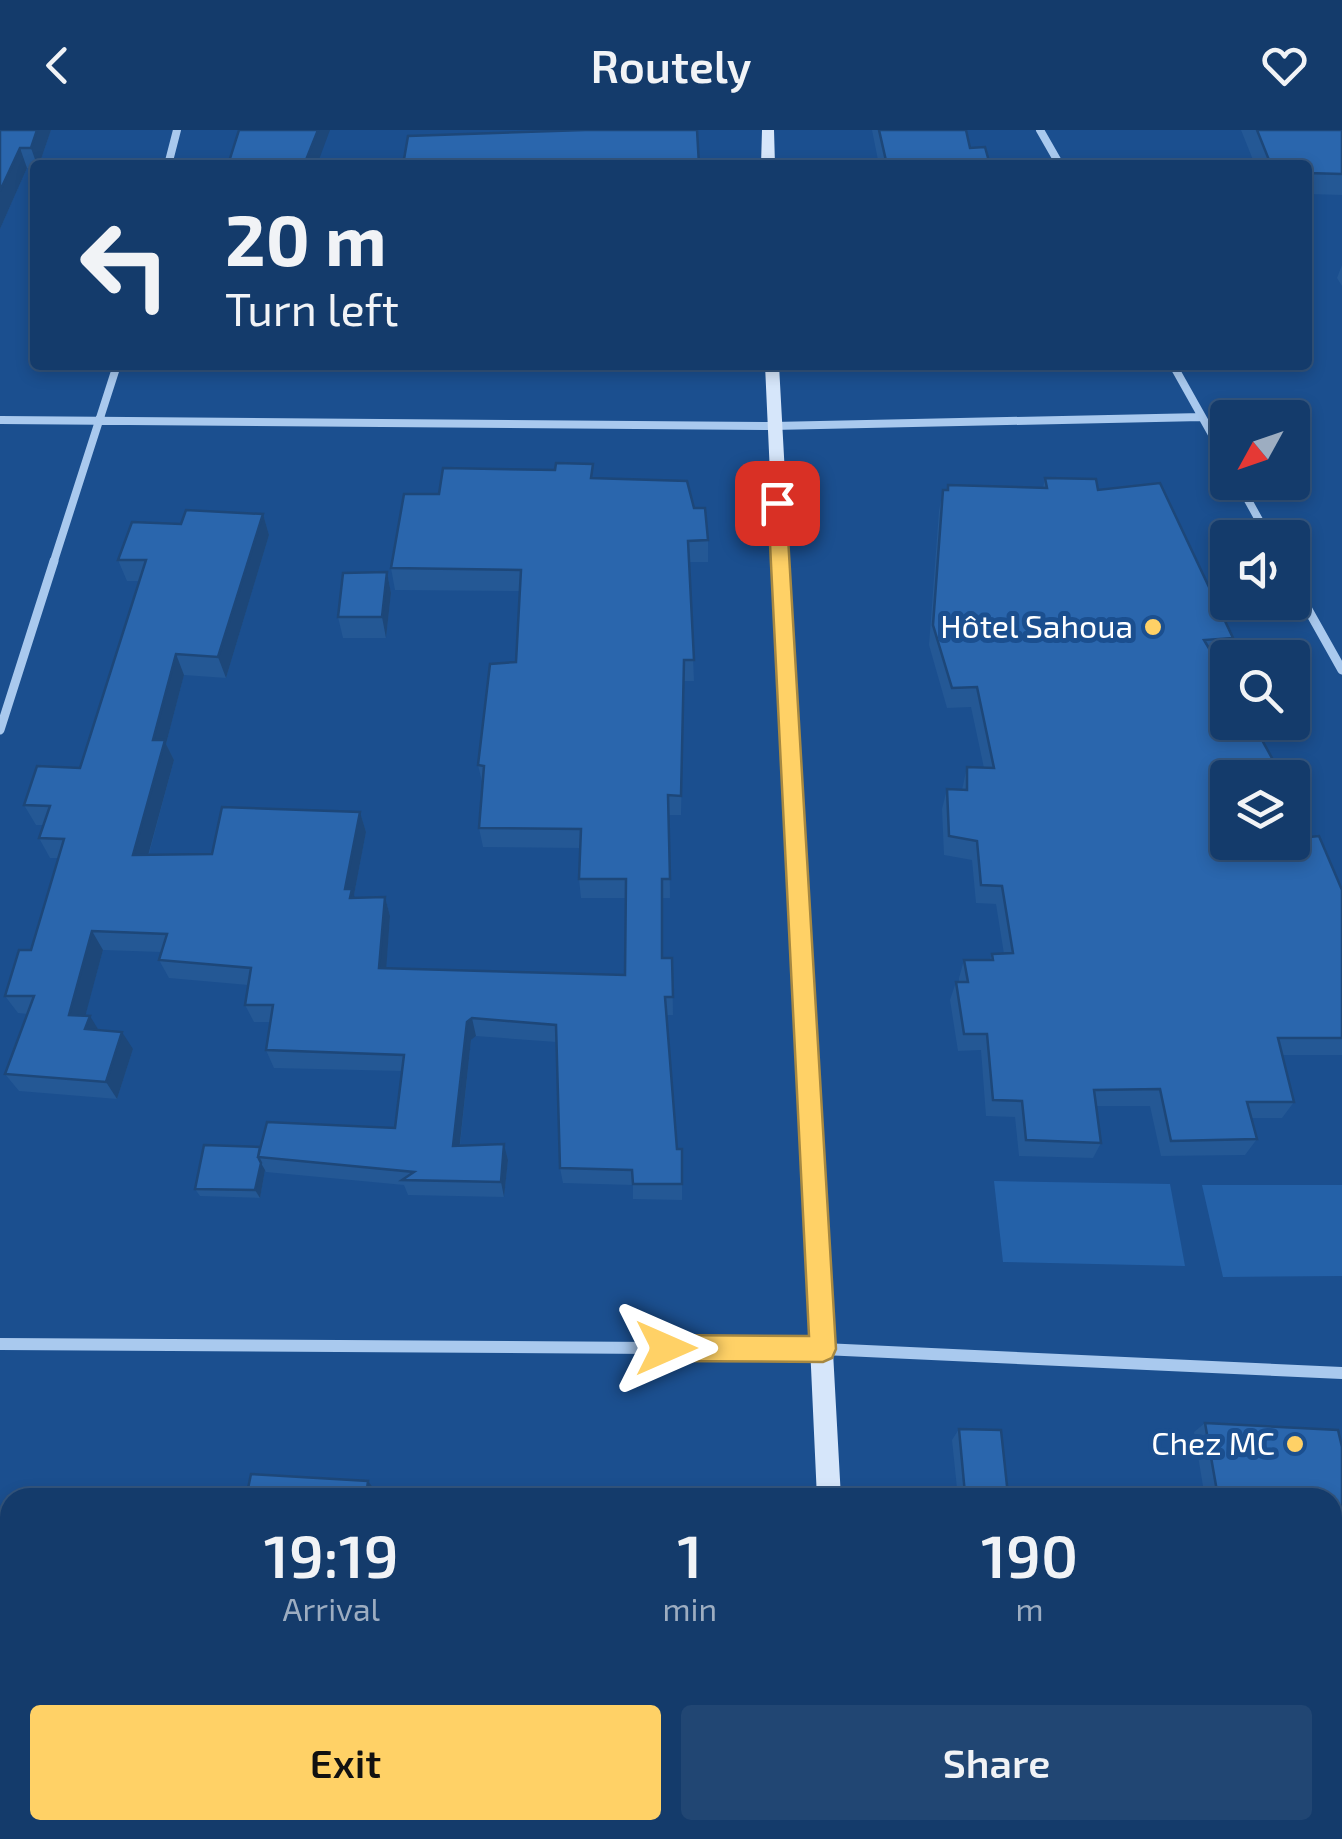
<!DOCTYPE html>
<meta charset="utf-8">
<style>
:root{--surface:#143b6b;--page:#214673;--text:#f1f3f6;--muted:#9dadc1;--line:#33557e;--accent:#ffd166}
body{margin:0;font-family:"Exo 2",sans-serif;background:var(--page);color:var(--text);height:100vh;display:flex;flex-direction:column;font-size:38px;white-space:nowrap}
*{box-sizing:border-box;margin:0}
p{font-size:32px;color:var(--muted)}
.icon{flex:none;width:55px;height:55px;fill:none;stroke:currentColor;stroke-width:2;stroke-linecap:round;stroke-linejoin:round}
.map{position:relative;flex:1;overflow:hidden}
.drawer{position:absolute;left:0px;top:1358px;width:1342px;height:352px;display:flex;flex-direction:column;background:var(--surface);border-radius:30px 30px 0 0;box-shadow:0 5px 15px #0003,0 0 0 2px var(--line)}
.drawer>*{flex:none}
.banner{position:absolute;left:30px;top:30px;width:1282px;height:210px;border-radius:10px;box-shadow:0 5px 15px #0003,0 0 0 2px var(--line);background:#143b6b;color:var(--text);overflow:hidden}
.needle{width:65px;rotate:230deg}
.buttons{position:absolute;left:1210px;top:270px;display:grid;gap:20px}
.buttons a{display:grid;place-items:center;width:100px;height:100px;border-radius:10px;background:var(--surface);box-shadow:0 5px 15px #0003,0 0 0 2px var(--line);font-size:50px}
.pin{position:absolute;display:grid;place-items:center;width:85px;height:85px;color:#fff;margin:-42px;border-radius:20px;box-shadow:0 5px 15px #0006}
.me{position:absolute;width:110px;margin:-55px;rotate:90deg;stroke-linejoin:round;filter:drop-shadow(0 0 8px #0008)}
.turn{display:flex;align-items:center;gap:35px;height:210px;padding:0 30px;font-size:45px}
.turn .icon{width:130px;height:130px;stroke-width:2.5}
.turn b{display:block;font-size:70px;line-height:85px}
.eta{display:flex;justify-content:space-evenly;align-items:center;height:170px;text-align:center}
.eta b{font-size:60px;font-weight:600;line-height:70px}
.button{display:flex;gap:20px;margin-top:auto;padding:20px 30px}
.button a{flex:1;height:115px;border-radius:10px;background:var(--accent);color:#111;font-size:40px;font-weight:600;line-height:115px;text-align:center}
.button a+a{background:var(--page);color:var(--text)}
header{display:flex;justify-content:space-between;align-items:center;height:130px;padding:0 30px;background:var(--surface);font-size:45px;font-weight:600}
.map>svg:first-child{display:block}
</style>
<header><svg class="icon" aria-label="back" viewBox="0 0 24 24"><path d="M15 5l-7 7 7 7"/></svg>Routely<svg class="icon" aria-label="heart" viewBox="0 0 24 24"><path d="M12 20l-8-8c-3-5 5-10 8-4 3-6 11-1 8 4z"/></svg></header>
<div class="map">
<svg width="1342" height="1709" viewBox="0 0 1342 1709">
<rect width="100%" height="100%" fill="#1b4f8f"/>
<path fill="#2461a8" d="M 994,1051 L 1170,1054 L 1185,1136 L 1003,1132 Z
M 1202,1055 L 1342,1055 L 1342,1146 L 1223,1147 Z"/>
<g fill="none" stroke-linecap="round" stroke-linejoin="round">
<path stroke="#a9c9ee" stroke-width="8" d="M 1040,0 L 1060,35
M 168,35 L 177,0
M 1173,235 L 1228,333
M 0,290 L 773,296 L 1202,287
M 1238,352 L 1269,408
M 53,434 L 117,235"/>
<path stroke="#a9c9ee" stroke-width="9" d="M 1292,451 L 1342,540
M 0,600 L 54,431"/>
<path stroke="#a9c9ee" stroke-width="12" d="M 0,1214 L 823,1219 L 1342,1243"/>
<path fill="#d6e6fa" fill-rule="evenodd" d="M 762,0 L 774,0 L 775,35 L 761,35 Z
M 765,235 L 779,235 L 841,1368 L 817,1368 Z
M 830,1700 L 858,1700 L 858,1709 L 830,1709 Z"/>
</g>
<path fill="#245895" d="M 0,0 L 51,0 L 39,35 L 35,35 L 35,38 L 27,38 L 0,99 Z
M 872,0 L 966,0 L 970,18 L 990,35 L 879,35 Z
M 1241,0 L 1342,0 L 1342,65 L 1308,64 L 1308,35 L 1255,35 Z
M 1342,135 L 1342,156 L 1337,148 Z
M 594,348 L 694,378 L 708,410 L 708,432 L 689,432 L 694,551 L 684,551 L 681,685 L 669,685 L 670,768 L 662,768 L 663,828 L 672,828 L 673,885 L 666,885 L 677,1019 L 682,1019 L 682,1070 L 633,1069 L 633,1055 L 563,1053 L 560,1038 L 556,912 L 476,906 L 471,910 L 460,1016 L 504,1014 L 508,1030 L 504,1067 L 408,1065 L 404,1055 L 266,1042 L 265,1040 L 260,1068 L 200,1066 L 195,1059 L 260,1017 L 395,998 L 402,941 L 274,938 L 266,920 L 271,892 L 254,892 L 245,875 L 248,855 L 169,848 L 159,830 L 161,822 L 103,820 L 85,886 L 99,900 L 133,919 L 117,969 L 19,961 L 5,944 L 28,884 L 18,883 L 5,866 L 31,820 L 58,728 L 50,728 L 39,708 L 43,695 L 36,695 L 24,675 L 80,638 L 139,451 L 127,451 L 118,430 L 181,394 L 263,384 L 269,405 L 226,548 L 184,545 L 166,614 L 174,630 L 149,724 L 212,724 L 360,682 L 366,702 L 354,765 L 354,768 L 385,767 L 390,786 L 386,838 L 625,845 L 626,768 L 581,768 L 579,749 L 581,718 L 483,717 L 479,698 L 483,656 L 478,635 L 516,532 L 520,461 L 395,460 L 391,438 L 439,364 Z
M 1045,348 L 1098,360 L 1233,508 L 1224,528 L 1215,529 L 1310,707 L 1342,760 L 1342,925 L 1282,925 L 1294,972 L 1282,988 L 1252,988 L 1257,1009 L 1245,1025 L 1161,1026 L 1150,976 L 1096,976 L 1101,1013 L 1093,1028 L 1019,1026 L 1015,987 L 986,986 L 981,920 L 958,921 L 950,870 L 956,852 L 959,852 L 959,848 L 964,830 L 990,830 L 992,824 L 1004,824 L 996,774 L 976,773 L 972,730 L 944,725 L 942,679 L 947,659 L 962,660 L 967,637 L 984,638 L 971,577 L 947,578 L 929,515 L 939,381 L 943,360 L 947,360 L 948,355 L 1043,358 Z
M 387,442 L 391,463 L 386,508 L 343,508 L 338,487 Z
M 1205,1293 L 1342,1317 L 1342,1649 L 1332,1648 L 1332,1368 L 1205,1368 L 1194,1302 Z
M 959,1299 L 1008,1365 L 1006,1368 L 958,1368 L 952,1310 Z
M 987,1700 L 1199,1700 L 1200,1709 L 988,1709 Z"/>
<path fill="#1d4779" d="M 37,0 L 51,0 L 39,35 L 37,35 L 31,18 Z
M 318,0 L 330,0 L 317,35 L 304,35 Z
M 20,18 L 27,38 L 0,99 L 0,61 Z
M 263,384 L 269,405 L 226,548 L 218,527 Z
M 387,442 L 391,463 L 386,508 L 382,487 Z
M 176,524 L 184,545 L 166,614 L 174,630 L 143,744 L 133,725 L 153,610 Z
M 360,682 L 366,702 L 354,765 L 358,778 L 345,759 Z
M 385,767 L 390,786 L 385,856 L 379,838 Z
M 92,801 L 103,820 L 81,902 L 69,885 Z
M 90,886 L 101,904 L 85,899 Z
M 472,888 L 476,906 L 471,910 L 458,1031 L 453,1016 L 467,892 Z
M 122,902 L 133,919 L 117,969 L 106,952 Z
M 504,1014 L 508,1030 L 504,1067 L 501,1052 Z
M 261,1033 L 265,1040 L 260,1068 L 255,1060 Z
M 368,1351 L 377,1363 L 376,1368 L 366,1368 Z
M 48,1700 L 65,1700 L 63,1709 L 46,1709 Z
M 187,1700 L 200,1700 L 198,1709 L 185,1709 Z
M 399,1700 L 408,1700 L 408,1709 L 399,1709 Z"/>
<path fill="#2a66ad" stroke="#1d4779" stroke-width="2.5" d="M 0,0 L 37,0 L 31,18 L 20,18 L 0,61 Z
M 239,0 L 318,0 L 304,35 L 228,35 Z
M 585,0 L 697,0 L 699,35 L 403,35 L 408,6 Z
M 879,0 L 966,0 L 970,18 L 985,17 L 990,35 L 887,35 Z
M 1257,0 L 1342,0 L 1342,44 L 1308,43 L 1308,35 L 1271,35 Z
M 556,333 L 593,334 L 591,348 L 687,351 L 694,378 L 705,378 L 708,410 L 688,411 L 694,530 L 684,530 L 681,666 L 668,665 L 670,749 L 662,749 L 662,828 L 672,828 L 673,867 L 665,867 L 677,1019 L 682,1019 L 682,1054 L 633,1054 L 632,1040 L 560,1038 L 556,895 L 472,888 L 467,892 L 453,1016 L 504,1014 L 501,1052 L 402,1050 L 414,1042 L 258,1027 L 267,992 L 395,998 L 404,925 L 266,920 L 273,875 L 245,875 L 251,838 L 159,830 L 167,804 L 92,801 L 69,885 L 90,886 L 85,899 L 122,902 L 106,952 L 5,944 L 34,866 L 5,866 L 19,820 L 31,820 L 64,709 L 39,708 L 50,676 L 24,675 L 37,636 L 80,638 L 146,430 L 118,430 L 132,392 L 181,394 L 186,380 L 263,384 L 218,527 L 176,524 L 153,610 L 165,610 L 133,725 L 212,724 L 222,677 L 360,682 L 345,759 L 352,759 L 350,768 L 385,767 L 379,838 L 625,845 L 626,749 L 579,749 L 581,699 L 479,698 L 484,636 L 478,635 L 490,534 L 516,532 L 521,440 L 391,438 L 404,364 L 439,364 L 443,338 L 555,340 Z
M 1045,348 L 1096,349 L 1098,360 L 1160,353 L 1233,508 L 1204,510 L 1228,550 L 1228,592 L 1252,592 L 1283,648 L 1228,648 L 1228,712 L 1292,712 L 1292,669 L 1310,707 L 1319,706 L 1342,760 L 1342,908 L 1278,908 L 1294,972 L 1247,972 L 1257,1009 L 1171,1011 L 1160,959 L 1094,960 L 1101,1013 L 1026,1010 L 1022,971 L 993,970 L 987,904 L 964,904 L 956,852 L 968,852 L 964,830 L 993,830 L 992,824 L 1013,823 L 1002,756 L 981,755 L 977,711 L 949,706 L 947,659 L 967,660 L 967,637 L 994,638 L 977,557 L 952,558 L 933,495 L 943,360 L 948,360 L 948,355 L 1047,358 Z
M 387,442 L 382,487 L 338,487 L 343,443 Z
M 204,1015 L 260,1017 L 258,1027 L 261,1033 L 255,1060 L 195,1059 Z
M 1205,1293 L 1338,1300 L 1342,1317 L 1342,1645 L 1332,1645 L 1332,1368 L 1207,1368 L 1218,1367 Z
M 959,1299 L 1001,1300 L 1008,1365 L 965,1364 Z
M 251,1344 L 368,1351 L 366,1368 L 246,1368 Z
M 10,1587 L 10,1700 L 48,1700 L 46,1709 L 0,1709 L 0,1588 Z
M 124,1700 L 187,1700 L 185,1709 L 122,1709 Z
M 249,1700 L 399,1700 L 399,1709 L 248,1709 Z
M 995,1700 L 1199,1700 L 1200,1709 L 996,1709 Z"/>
<path fill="#ffd166" stroke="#a68842" stroke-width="2.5" d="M 777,367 L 786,373 L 836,1219 L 832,1228 L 823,1232 L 666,1231 L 657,1227 L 653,1218 L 657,1209 L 666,1205 L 809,1206 L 768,373 Z"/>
<g fill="#ffd166" stroke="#1b4f8f" stroke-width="4">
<circle cx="1153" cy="497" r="10"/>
<circle cx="1295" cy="1314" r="10"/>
</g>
<g text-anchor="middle" stroke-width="10" stroke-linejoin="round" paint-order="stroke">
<g font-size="32" fill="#fff" stroke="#1b4f8f" text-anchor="end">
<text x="1133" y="508">Hôtel Sahoua</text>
<text x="1275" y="1325">Chez MC</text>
</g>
</g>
</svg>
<div class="buttons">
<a><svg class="needle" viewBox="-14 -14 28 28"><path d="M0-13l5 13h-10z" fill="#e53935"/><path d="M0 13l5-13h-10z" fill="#9dadc1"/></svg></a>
<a><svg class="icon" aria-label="sound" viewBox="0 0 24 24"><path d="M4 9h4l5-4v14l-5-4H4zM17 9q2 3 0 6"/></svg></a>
<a><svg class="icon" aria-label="search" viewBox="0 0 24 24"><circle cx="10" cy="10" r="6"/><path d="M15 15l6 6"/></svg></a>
<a><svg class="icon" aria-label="layers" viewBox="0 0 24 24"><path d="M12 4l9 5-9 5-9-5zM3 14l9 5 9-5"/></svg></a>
</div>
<div class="pin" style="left:777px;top:373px;background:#d93025"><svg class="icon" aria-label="arrive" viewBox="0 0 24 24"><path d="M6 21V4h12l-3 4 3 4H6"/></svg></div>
<svg class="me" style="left:666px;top:1218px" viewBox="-20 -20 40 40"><path d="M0-17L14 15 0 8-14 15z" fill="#ffd166" stroke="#fff" stroke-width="4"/></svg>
<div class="banner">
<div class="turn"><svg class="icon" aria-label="left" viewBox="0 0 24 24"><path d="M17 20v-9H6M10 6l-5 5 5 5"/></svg><div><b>20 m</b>Turn left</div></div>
</div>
<section class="drawer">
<div class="eta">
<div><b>19:19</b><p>Arrival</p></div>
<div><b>1</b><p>min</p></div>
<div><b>190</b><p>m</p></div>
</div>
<div class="button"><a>Exit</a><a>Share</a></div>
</section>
</div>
